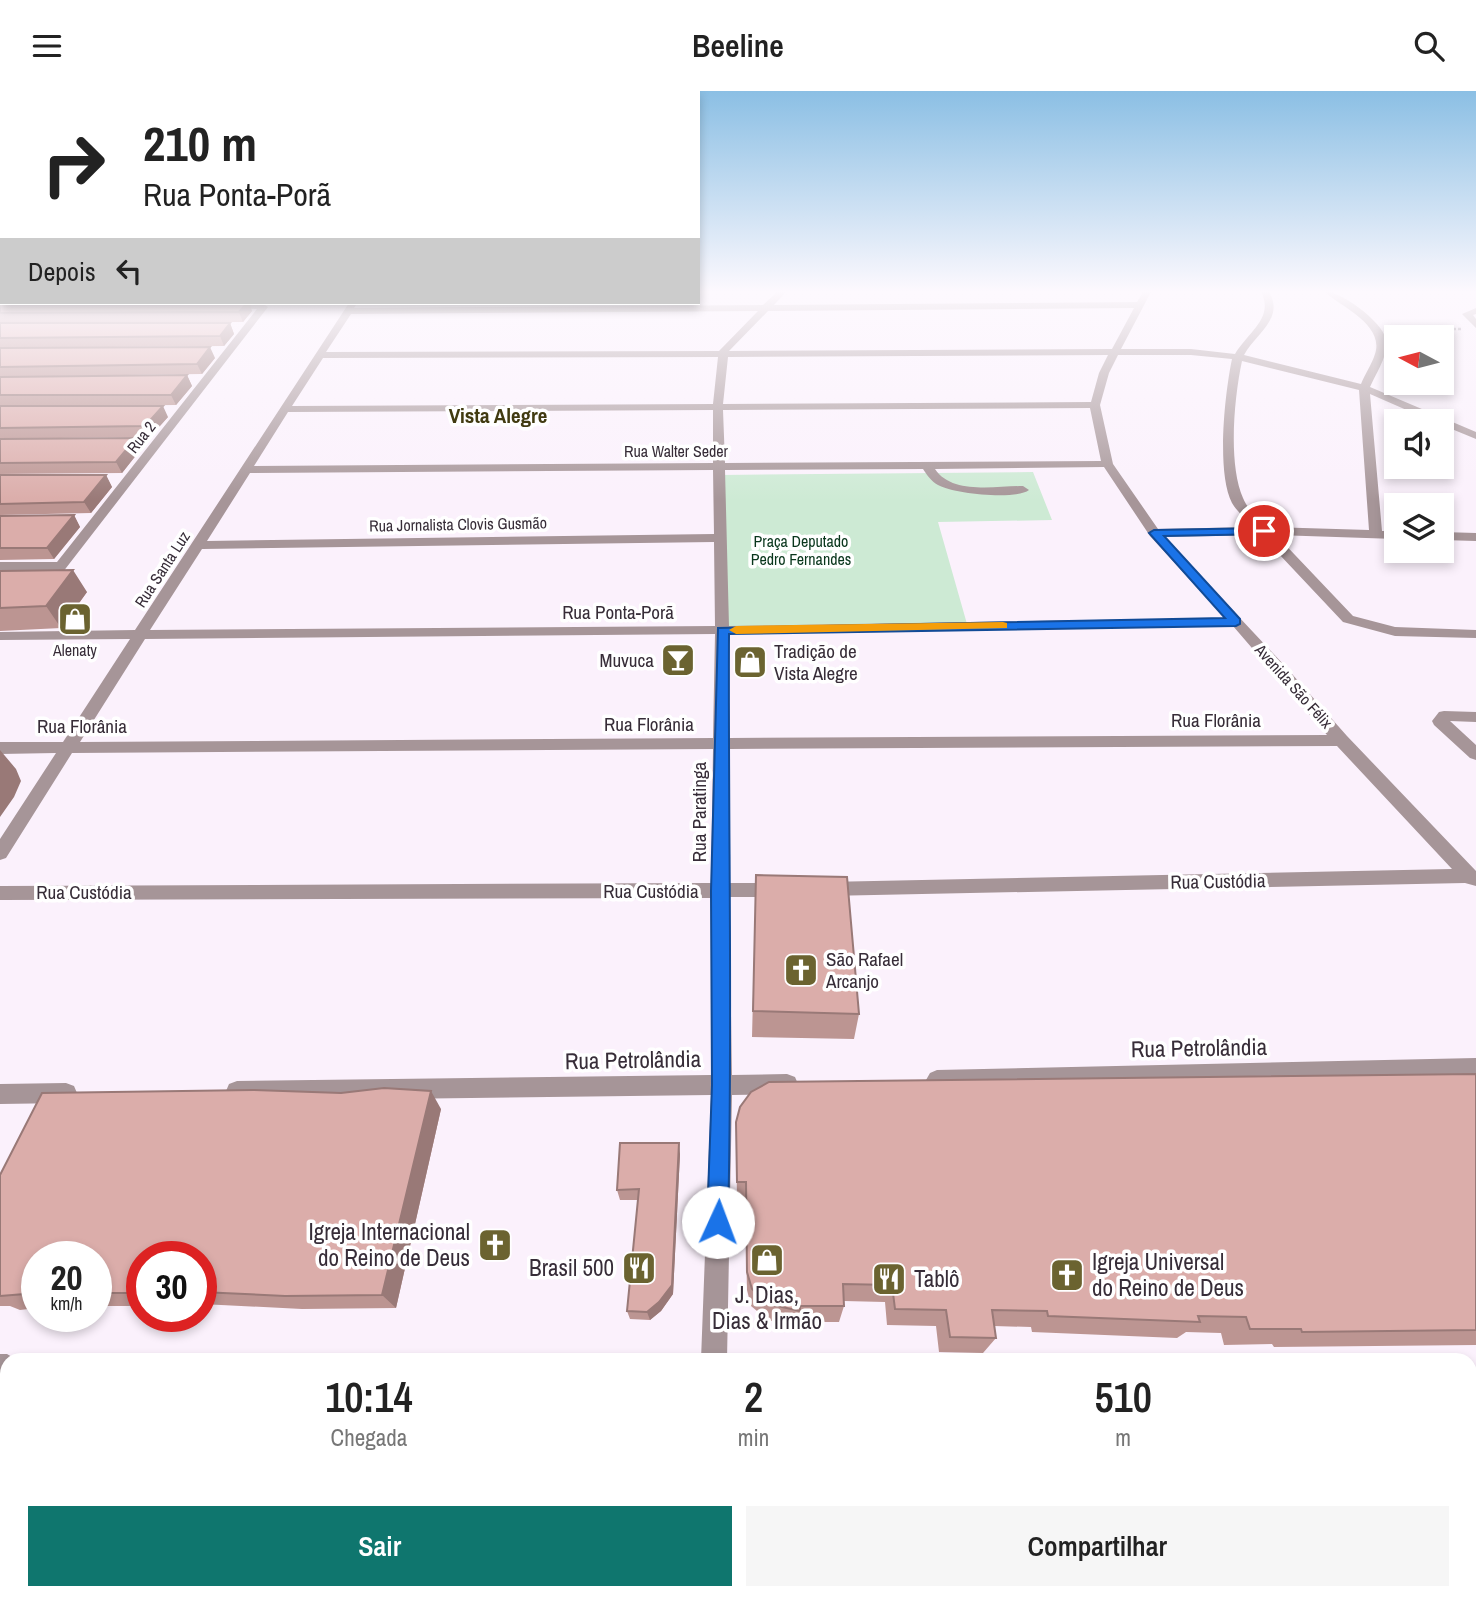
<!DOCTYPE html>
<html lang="pt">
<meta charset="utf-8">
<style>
:root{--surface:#fff;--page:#f6f6f6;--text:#222;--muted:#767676;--accent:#0f766e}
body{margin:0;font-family:"Archivo Narrow",sans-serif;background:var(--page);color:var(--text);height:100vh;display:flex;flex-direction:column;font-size:26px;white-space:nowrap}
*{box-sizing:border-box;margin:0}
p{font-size:23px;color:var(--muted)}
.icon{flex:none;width:38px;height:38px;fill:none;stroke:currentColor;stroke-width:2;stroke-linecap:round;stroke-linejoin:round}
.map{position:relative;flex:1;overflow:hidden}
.side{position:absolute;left:0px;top:1262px;width:1477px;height:247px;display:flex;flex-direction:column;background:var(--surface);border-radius:21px 21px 0 0;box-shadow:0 4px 10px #0003}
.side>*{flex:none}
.top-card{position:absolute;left:0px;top:0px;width:700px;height:214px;box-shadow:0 4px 10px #0003;background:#fff;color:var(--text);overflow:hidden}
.needle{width:46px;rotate:277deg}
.tools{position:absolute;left:1384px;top:234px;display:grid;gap:14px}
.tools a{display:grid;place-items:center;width:70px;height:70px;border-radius:0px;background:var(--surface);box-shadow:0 4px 10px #0003;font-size:35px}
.speed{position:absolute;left:21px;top:1150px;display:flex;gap:14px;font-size:35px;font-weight:700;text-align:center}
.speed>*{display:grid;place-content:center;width:91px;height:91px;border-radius:50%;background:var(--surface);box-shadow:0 4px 10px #0003;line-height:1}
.speed small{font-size:18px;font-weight:400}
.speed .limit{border:10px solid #d22;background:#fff;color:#111}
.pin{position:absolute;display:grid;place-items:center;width:60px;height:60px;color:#fff;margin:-30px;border:4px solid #fff;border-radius:50%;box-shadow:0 2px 7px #0007}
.me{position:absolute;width:77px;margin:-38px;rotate:2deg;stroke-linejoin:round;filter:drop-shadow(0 0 5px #0008)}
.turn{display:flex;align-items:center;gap:24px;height:147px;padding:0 28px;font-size:32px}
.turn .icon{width:91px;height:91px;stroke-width:2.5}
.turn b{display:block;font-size:49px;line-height:60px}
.then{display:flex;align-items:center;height:66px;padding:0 28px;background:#0003;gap:14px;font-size:26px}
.eta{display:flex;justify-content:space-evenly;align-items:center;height:119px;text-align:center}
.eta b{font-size:42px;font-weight:600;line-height:49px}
.primary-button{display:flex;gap:14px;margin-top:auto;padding:14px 28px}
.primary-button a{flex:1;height:80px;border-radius:0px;background:var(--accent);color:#fff;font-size:28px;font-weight:600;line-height:80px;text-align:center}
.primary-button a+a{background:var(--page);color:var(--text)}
header{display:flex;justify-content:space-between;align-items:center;height:91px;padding:0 28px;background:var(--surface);font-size:32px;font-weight:600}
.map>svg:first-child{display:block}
</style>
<header><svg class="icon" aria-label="menu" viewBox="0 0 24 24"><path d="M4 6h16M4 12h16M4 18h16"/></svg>Beeline<svg class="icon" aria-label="search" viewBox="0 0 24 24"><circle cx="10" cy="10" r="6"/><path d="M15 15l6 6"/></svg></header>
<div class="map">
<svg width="1476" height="1507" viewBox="0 0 1476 1507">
<rect width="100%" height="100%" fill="#fbf1fc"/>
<path fill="#cdead4" d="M 1033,381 L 1052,429 L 938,431 L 967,533 L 727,536 L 721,384 Z"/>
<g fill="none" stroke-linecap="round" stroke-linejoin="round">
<path stroke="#908691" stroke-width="2.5" stroke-dasharray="4.5 2" stroke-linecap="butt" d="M 1393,238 L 1461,238"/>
<path fill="#a69598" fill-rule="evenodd" d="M 779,199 L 788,199 L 774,214 L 1137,211 L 1144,199 L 1152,199 L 1121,258 L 1191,258 L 1235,263 C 1248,241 1276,226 1260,199 L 1268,199 C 1286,227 1256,242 1244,264 L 1361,293 C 1365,283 1372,273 1375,263 C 1385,233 1339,215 1322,199 C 1339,199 1382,230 1386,248 C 1389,264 1376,282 1370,296 L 1476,341 L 1476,348 L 1442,334 L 1442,331 L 1434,331 L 1370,303 L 1382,440 L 1396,440 L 1396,448 L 1276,444 L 1353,525 L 1395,536 L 1476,539 L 1476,547 L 1395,545 L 1343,531 L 1261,444 L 1164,446 L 1284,574 L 1347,645 L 1476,780 L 1476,795 L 1465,792 L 826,805 L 820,803 L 817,798 L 820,793 L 826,791 L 1452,778 L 1337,655 L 729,658 L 729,792 L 777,792 L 783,794 L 786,799 L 783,804 L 777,806 L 729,806 L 732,984 L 787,983 L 795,986 L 798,993 L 795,1000 L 787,1003 L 732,1004 L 727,1269 L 701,1269 L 711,1004 L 237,1010 L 229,1007 L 226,1000 L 229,993 L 237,990 L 711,984 L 711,807 L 0,809 L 0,795 L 711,792 L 713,658 L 72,662 L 6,767 L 0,769 L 0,748 L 56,662 L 0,663 L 0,651 L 63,651 L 130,548 L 0,549 L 0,541 L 135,539 L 349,212 L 357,212 L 354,217 L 763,214 ZM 1134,217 L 1112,258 L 729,260 L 768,220 ZM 758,220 L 719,260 L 326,261 L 351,223 ZM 1108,264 L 1099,282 L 1091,311 L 723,313 L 728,266 ZM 1118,264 L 1191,264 L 1232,268 C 1225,301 1216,381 1232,412 C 1237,421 1247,429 1254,436 L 1158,438 L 1113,373 L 1100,314 L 1109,282 ZM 718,266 L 713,313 L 292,315 L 323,267 ZM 1242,270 L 1359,299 L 1369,439 L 1268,436 C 1260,428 1247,418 1243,407 C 1228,373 1234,307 1242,270 ZM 1090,317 L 1101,370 L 725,372 L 723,319 ZM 713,319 L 713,372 L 254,375 L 288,321 ZM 1104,376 L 1150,445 L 1225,527 L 729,535 L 725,379 L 923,378 C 927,384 931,390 938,394 C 954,403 1016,409 1029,399 L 1023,395 C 996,395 952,404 935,378 ZM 713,379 L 714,443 L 207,450 L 250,382 ZM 714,451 L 715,535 L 150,539 L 202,458 ZM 1233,535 L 1327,644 L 729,647 L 729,543 ZM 715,543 L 713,647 L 80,651 L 145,548 Z
M 223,212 L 263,213 L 268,216 L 49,499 L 39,499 L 37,496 L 50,479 L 0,479 L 0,471 L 57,471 L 257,218 L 227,216 Z
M 1476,217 L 1476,223 L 1473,224 L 1476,228 L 1476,237 L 1462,223 Z
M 1442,441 L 1476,442 L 1476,450 L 1442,449 Z
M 1444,620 L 1476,621 L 1476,631 L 1450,630 L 1476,654 L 1476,669 L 1470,667 L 1434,634 L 1432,630 L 1439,621 Z
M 1476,967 L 1476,987 L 937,999 L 930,996 L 926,989 L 930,982 L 937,979 Z
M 66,992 L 74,995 L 77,1002 L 74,1009 L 66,1012 L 0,1013 L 0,993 Z
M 0,1263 L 7,1263 L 17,1269 L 7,1269 L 7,1289 L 0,1289 Z
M 1470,1307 L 1476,1307 L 1476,1333 L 1470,1333 Z
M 694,1502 L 724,1502 L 723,1507 L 693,1507 Z"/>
</g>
<path fill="#bc9592" d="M 0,199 L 2,199 L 2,209 L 0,209 Z
M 0,210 L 252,220 L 243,231 L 0,232 Z
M 0,232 L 230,232 L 234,243 L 224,255 L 0,257 Z
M 0,257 L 215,267 L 202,283 L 50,285 L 187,284 L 192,295 L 176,314 L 77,315 L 168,326 L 150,346 L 61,347 L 141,358 L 122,382 L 0,383 Z
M 0,384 L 106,384 L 112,396 L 91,422 L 0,424 Z
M 74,424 L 80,436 L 54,468 L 0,469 L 0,425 Z
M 0,480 L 87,501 L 61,537 L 0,540 Z
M 756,784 L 859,923 L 854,948 L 752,946 Z
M 1476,983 L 1476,1254 L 1274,1256 L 1272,1253 L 1224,1254 L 1221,1242 L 1186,1241 L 1177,1247 L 1032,1241 L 1031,1236 L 994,1235 L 996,1247 L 983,1262 L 939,1261 L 936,1235 L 887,1234 L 885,1211 L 844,1210 L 844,1215 L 839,1231 L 798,1231 L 797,1236 L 768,1229 L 751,1215 L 747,1199 L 745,1112 L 737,1112 L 736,1031 Z
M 441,1018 L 396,1217 L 302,1218 L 201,1213 L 201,1166 L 142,1166 L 142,1215 L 96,1215 L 96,1166 L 37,1166 L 37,1217 L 20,1219 L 10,1215 L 0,1215 L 0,1084 Z
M 680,1063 L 673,1203 L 661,1220 L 650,1229 L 630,1228 L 627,1220 L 638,1109 L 620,1109 L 617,1099 Z"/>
<path fill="#997977" d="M 247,212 L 250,212 L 252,220 L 243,231 L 239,221 Z
M 230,232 L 234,243 L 224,255 L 220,245 Z
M 210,256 L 215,267 L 202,283 L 197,273 Z
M 187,284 L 192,295 L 176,314 L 171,304 Z
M 163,315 L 168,326 L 150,346 L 145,335 Z
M 136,347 L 141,358 L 122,382 L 116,371 Z
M 106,384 L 112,396 L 91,422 L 84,411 Z
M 74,424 L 80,436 L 54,468 L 47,457 Z
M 73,479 L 87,501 L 61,537 L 46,515 Z
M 0,659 L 16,678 L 21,690 L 14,706 L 0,726 Z
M 431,1000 L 441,1018 L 396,1217 L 382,1204 Z
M 679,1052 L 680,1063 L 673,1203 L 661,1220 L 650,1229 L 647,1221 Z"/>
<path fill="#dbadaa" stroke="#997977" stroke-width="2" d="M 0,210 L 2,210 L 2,212 L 247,212 L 239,221 L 0,222 Z
M 0,232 L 230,232 L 220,245 L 0,247 Z
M 210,256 L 197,273 L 0,276 L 0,257 Z
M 187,284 L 171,304 L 0,304 L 0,286 Z
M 0,315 L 163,315 L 145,335 L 0,337 Z
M 136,347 L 116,371 L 0,372 L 0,348 Z
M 0,384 L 106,384 L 84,411 L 0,413 Z
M 74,424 L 47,457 L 0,457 L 0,425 Z
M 73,479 L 46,515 L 0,517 L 0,480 Z
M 756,784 L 847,786 L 859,923 L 753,920 Z
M 1476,983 L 1476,1239 L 1302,1241 L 1301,1238 L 1250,1238 L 1246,1226 L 1198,1225 L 1200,1231 L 1048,1225 L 1047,1220 L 992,1219 L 996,1247 L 950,1246 L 946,1219 L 895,1218 L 892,1194 L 843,1193 L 844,1215 L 800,1215 L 800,1220 L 769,1213 L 752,1198 L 747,1181 L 746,1091 L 737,1091 L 736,1031 L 740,1016 L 751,1001 L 769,991 Z
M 384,997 L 431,1000 L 382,1204 L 285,1205 L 201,1201 L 201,1166 L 142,1166 L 142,1198 L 139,1198 L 137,1202 L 96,1202 L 96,1166 L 37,1166 L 37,1202 L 0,1205 L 0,1084 L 42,1002 L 253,999 L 341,1002 Z
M 620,1052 L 679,1052 L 672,1194 L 659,1211 L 647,1221 L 627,1220 L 639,1098 L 617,1099 Z"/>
<linearGradient id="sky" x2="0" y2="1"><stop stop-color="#8bbfe4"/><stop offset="0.49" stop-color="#fdf9fe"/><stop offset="1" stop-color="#fdf9fe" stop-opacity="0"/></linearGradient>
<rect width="1476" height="410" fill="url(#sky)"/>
<path fill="#1a73e8" stroke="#114b97" stroke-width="2" d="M 1264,437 L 1270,440 L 1268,443 L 1164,445 L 1240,528 L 1240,533 L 1236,535 L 729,543 C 728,739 733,935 728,1131 L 725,1139 L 718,1142 L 710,1139 L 707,1131 L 712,994 L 711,800 L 718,537 L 1225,527 L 1149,442 L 1154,439 Z"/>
<path fill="#f59e0b" d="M 1003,531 L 1007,532 L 1007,537 L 736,543 L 729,539 L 736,535 Z"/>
<defs>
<g id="shop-square" transform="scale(1.75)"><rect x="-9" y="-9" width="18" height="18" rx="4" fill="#6b6330" stroke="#fff"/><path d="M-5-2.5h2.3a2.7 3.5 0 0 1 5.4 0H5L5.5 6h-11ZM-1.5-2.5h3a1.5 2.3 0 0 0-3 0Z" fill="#fff"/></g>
<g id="bar-square" transform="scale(1.75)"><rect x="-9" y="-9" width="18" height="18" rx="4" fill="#6b6330" stroke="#fff"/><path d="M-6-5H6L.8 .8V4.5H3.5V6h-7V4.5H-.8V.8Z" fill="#fff"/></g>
<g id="church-square" transform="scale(1.75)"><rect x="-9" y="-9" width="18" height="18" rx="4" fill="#6b6330" stroke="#fff"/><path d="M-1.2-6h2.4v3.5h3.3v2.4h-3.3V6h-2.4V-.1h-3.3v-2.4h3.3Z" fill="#fff"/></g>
<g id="restaurant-square" transform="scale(1.75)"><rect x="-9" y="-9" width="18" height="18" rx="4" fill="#6b6330" stroke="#fff"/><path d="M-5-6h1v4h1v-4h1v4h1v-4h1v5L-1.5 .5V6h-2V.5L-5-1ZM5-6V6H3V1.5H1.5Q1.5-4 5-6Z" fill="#fff"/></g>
</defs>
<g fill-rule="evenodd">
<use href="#shop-square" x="75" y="528"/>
<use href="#bar-square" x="678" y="569"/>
<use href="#shop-square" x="750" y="571"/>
<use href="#church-square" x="801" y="879"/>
<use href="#church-square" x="495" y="1154"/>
<use href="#shop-square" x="767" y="1169"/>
<use href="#restaurant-square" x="639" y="1177"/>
<use href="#church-square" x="1067" y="1184"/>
<use href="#restaurant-square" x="889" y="1188"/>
</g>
<g text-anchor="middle" stroke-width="7" stroke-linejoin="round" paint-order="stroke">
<g font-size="16" fill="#372d38" stroke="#fff">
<text transform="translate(141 346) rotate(-52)" y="6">Rua 2</text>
<text x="676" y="366">Rua Walter Seder</text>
<text transform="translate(458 433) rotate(-1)" y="6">Rua Jornalista Clovis Gusmão</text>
<text transform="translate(162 478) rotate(-57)" y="6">Rua Santa Luz</text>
<text transform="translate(1294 595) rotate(48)" y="6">Avenida São Félix</text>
</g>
<g font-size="16" fill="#09361c" stroke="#fff">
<text x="801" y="456">Praça Deputado<tspan x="801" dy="18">Pedro Fernandes</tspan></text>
</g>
<g font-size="16" fill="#372d38" stroke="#fff">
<text x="75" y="565">Alenaty</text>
</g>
<g font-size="19" fill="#372d38" stroke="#fff">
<text x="618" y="528">Rua Ponta-Porã</text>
<text x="1216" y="636">Rua Florânia</text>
<text x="649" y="640">Rua Florânia</text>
<text x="82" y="642">Rua Florânia</text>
<text transform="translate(699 721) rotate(-90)" y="7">Rua Paratinga</text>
<text transform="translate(1218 790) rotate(-1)" y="7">Rua Custódia</text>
<text x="651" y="807">Rua Custódia</text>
<text x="84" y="808">Rua Custódia</text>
</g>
<g font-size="19" fill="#372d38" stroke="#fff" text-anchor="start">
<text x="774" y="567">Tradição de<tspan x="774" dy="22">Vista Alegre</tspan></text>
<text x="654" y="576" text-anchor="end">Muvuca</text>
<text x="826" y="875">São Rafael<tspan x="826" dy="22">Arcanjo</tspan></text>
</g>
<g font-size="21" font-weight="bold" fill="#413b11" stroke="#fff">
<text x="498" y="332">Vista Alegre</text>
</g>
<g font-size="23" fill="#372d38" stroke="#fff">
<text transform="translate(1199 957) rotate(-1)" y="8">Rua Petrolândia</text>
<text transform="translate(633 969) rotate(-1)" y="8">Rua Petrolândia</text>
</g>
<g font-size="23" fill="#372d38" stroke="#fff" text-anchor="end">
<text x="470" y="1149">Igreja Internacional<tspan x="470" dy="26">do Reino de Deus</tspan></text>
<text x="1092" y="1179" text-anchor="start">Igreja Universal<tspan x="1092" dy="26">do Reino de Deus</tspan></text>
<text x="614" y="1185">Brasil 500</text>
<text x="914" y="1196" text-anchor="start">Tablô</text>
<text x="767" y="1212" text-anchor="middle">J. Dias,<tspan x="767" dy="26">Dias &amp; Irmão</tspan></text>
</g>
</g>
</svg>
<div class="tools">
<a><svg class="needle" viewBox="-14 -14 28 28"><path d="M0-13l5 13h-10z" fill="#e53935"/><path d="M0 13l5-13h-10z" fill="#767676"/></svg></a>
<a><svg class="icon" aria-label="sound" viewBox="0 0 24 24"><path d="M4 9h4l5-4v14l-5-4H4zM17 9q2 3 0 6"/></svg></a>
<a><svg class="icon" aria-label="layers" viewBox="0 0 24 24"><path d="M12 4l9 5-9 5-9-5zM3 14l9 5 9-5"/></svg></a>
</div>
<div class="speed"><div>20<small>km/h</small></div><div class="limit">30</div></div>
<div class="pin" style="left:1264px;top:440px;background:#d93025"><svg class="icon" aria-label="arrive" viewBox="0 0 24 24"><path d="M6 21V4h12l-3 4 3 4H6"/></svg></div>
<svg class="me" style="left:718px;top:1131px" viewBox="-20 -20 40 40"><circle r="19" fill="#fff"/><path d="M0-13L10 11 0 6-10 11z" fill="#1a73e8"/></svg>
<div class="top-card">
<div class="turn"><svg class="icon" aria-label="right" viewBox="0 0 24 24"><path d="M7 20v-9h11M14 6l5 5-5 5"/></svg><div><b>210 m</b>Rua Ponta-Porã</div></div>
<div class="then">Depois<svg class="icon" aria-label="left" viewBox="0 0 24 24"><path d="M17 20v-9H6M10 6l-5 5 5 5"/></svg></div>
</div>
<section class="side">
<div class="eta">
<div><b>10:14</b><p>Chegada</p></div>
<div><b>2</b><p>min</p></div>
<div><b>510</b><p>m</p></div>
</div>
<div class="primary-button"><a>Sair</a><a>Compartilhar</a></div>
</section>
</div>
